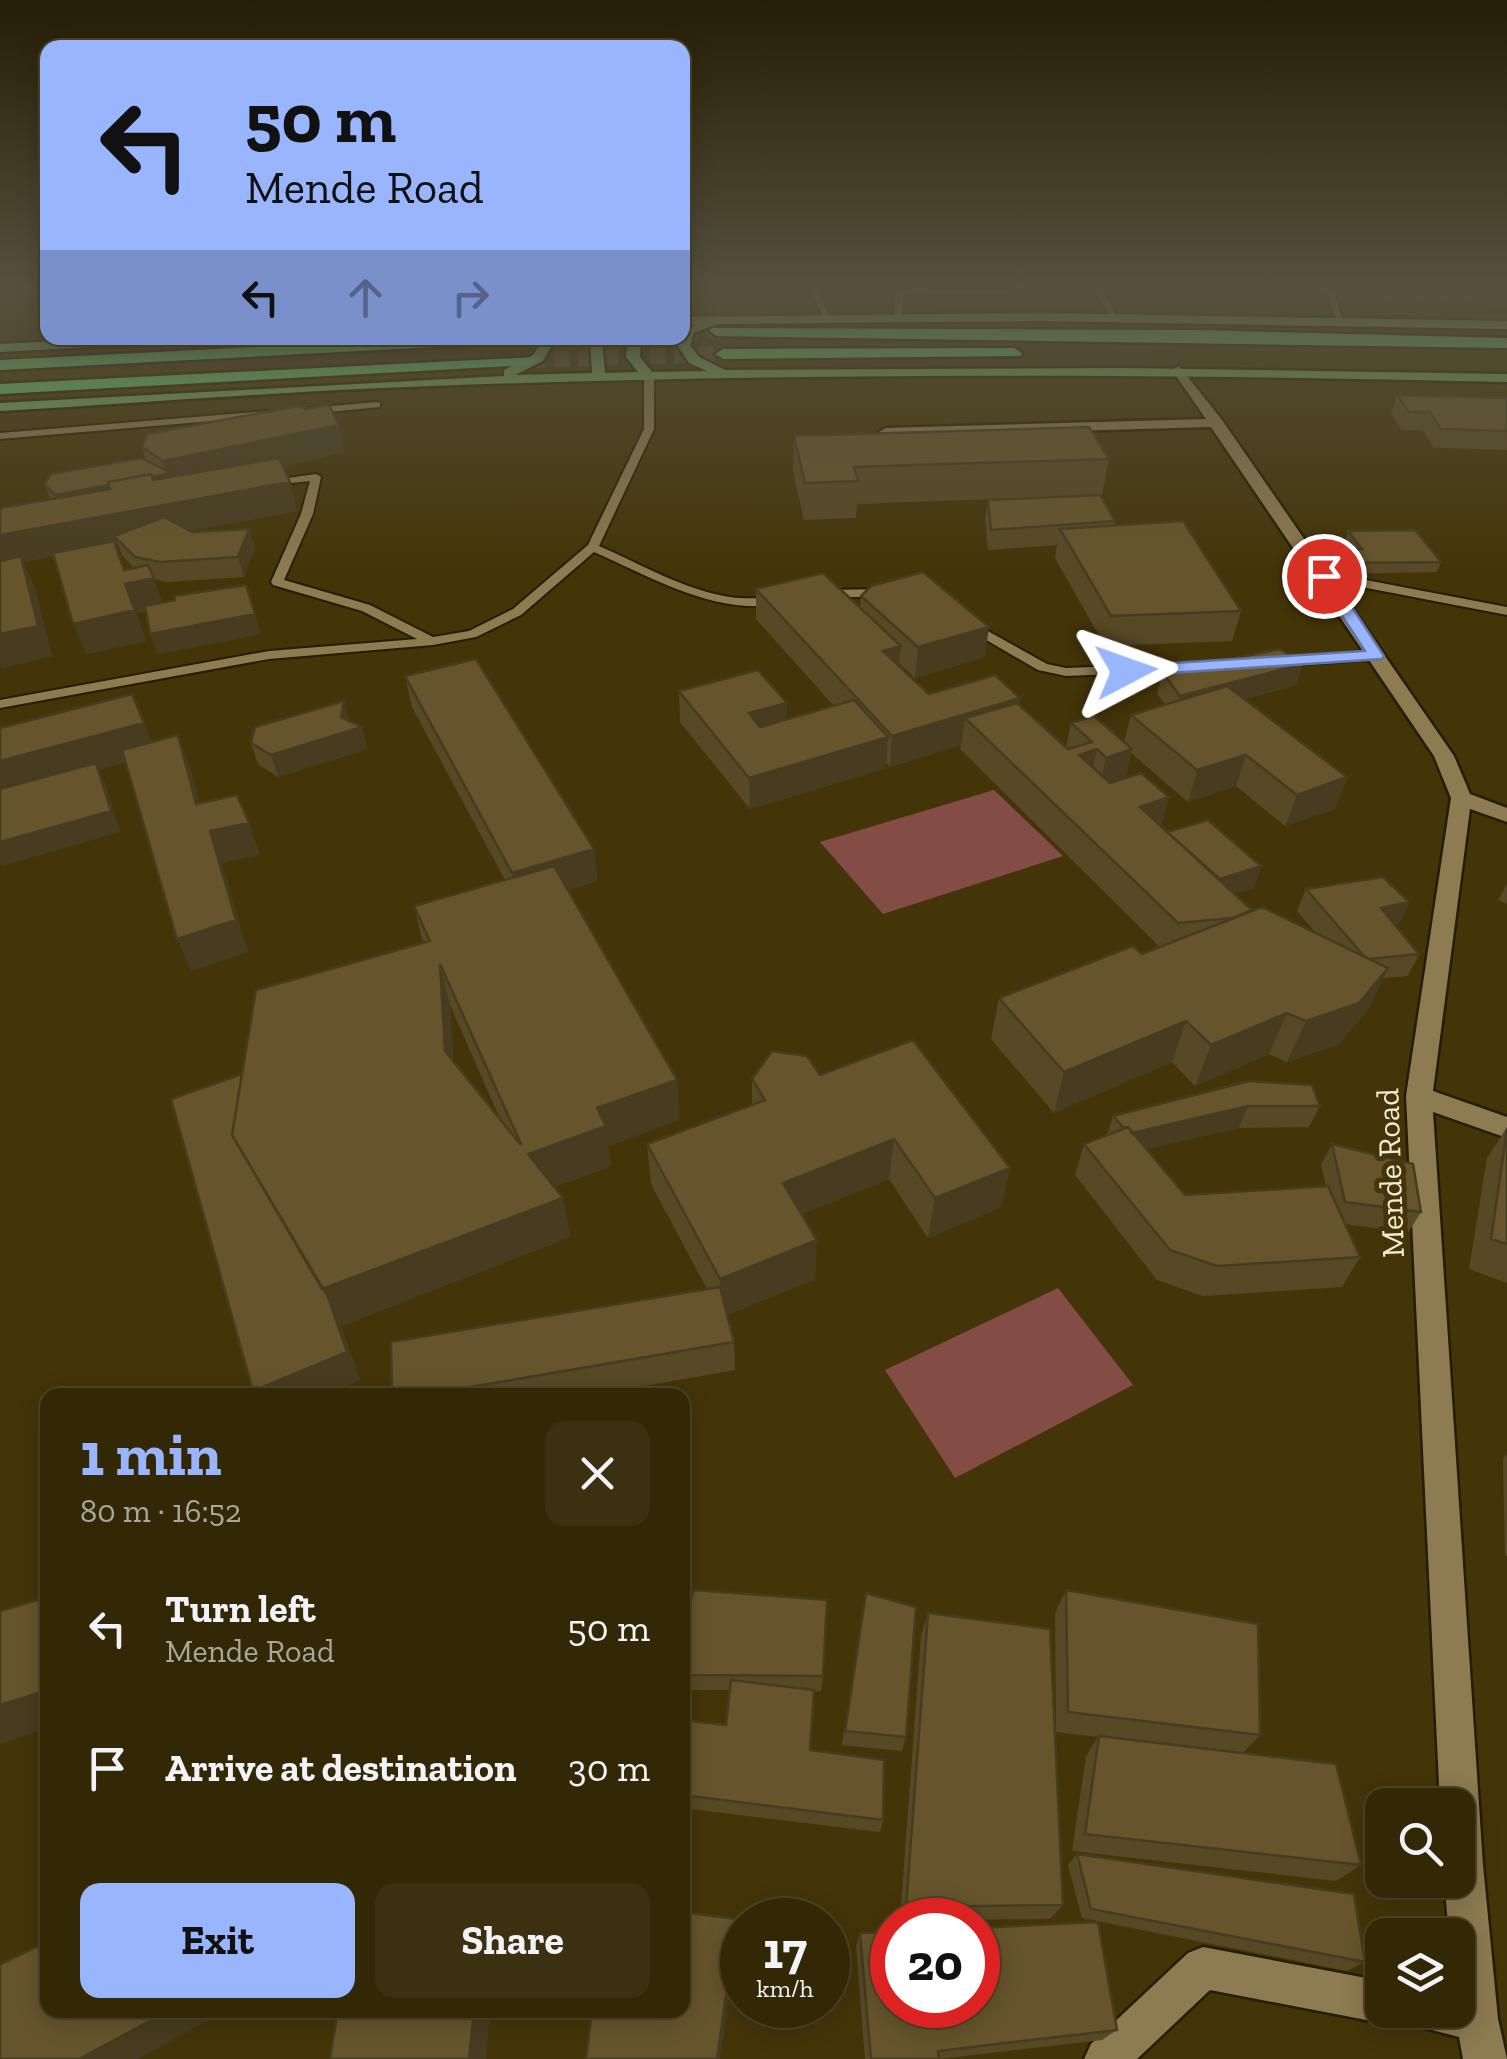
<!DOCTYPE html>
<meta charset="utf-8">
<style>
:root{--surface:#332806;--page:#3b3010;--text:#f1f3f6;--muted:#a9a69b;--line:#4e4428;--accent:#99b5fd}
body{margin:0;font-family:"Zilla Slab",serif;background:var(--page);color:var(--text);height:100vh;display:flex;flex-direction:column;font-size:38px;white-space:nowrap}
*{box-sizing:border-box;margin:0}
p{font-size:32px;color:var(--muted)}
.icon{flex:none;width:55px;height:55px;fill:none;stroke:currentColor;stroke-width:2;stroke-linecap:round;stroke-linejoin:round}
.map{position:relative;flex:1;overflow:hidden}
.panel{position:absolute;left:40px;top:1388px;width:650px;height:630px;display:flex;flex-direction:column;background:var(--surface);border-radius:20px;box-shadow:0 5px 25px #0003,0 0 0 2px var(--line)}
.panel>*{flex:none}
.hud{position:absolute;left:40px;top:40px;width:650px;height:305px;border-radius:20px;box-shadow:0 5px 25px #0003,0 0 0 2px var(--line);background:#99b5fd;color:#111;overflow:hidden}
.fabs{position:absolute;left:1365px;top:1788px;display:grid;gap:20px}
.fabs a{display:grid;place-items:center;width:110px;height:110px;border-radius:20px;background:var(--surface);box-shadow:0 5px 25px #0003,0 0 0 2px var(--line);font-size:50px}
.speed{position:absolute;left:720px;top:1898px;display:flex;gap:20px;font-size:50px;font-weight:700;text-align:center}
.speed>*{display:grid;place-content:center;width:130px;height:130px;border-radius:50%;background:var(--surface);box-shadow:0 5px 25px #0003,0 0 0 2px var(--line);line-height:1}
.speed small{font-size:25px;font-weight:400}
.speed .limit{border:15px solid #d22;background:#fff;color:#111}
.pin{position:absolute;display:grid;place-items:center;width:85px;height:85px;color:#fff;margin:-42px;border:5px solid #fff;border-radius:50%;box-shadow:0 2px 10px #0007}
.me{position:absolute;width:110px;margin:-55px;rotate:86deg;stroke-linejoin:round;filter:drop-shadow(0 0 8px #0008)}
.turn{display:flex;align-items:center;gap:35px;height:210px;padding:0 40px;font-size:45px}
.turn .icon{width:130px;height:130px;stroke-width:2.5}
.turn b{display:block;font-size:70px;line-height:85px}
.lanes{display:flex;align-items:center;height:95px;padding:0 40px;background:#0003;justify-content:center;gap:50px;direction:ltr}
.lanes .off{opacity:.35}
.round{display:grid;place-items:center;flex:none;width:105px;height:105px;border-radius:20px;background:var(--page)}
.overview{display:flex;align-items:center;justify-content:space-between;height:170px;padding:0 40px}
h1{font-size:60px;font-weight:800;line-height:75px;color:var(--accent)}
.button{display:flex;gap:20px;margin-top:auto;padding:20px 40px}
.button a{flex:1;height:115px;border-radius:20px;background:var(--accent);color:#111;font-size:40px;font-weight:800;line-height:115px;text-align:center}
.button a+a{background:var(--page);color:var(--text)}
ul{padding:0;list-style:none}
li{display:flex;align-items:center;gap:30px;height:140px;padding:0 40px}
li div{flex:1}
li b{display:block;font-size:38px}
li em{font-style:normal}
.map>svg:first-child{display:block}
</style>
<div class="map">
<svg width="1507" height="2059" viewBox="0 0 1507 2059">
<rect width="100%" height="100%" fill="#443508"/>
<path fill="#834c45" d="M 994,790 L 1063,856 L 883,914 L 820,842 Z
M 1058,1288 L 1133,1385 L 955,1478 L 885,1370 Z"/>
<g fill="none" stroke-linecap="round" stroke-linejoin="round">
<path stroke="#5e5027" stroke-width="16" stroke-dasharray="16 8" stroke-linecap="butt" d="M 682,332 L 717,331
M 530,360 L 723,354"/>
<g stroke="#281c00" stroke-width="4">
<path id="service" d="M 809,286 L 817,286 L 831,321 L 824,319 Z
M 1093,286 L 1101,286 L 1118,319 L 1112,319 L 1098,295 L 909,293 L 903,294 L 903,317 L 899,320 L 895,317 L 895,293 L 909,287 L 1095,290 Z
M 1296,286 L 1333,287 L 1343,322 L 1336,320 L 1327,291 Z
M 649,374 L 654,377 L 654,429 L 599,546 C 641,564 684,590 730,597 C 748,600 766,597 784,598 L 784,604 C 716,616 655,579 594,552 L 521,615 L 476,637 L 433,645 L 269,659 L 0,708 L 0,700 L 269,651 L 417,639 L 362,611 L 273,585 L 271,582 L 301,514 L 310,481 L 263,486 L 263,482 L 267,481 L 316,474 L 321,477 L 313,514 L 284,580 L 370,605 L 433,637 L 469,631 L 513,609 L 588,545 L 644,429 L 644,377 Z
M 377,402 L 380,403 L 380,407 L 309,414 L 304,411 L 309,408 Z
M 269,411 L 274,414 L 272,416 L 0,439 L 0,433 Z
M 1324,572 L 1507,607 L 1507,615 L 1320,579 L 1320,573 Z
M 889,589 L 893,590 L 893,596 L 821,598 L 815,594 L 821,590 Z
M 968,620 L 1047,664 L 1066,668 L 1210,662 L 1217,666 L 1210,670 L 1066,676 L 1038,670 L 964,627 L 964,621 Z
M 1376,652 L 1381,653 L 1381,659 L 1276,666 L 1270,662 L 1276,658 Z"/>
</g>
<g stroke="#281c00" stroke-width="5">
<path id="minor" d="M 1179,366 L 1222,420 L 1454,756 L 1470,794 L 1507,808 L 1507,822 L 1470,809 L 1433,1091 L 1507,1117 L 1507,1138 L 1433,1112 L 1483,1865 L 1498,2019 L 1507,2059 L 1463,2059 L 1459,2037 L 1413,2025 L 1407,2010 L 1458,2010 L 1458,1935 L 1449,1935 L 1444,1880 L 1458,1880 L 1458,1805 L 1440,1805 L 1406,1096 L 1451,798 L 1434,756 L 1211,427 L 886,436 L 879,432 L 886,428 L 1206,419 L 1172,370 Z
M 1203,1947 L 1382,1981 L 1382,2010 L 1400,2010 L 1397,2017 L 1382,2023 L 1210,1990 L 1137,2059 L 1084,2059 L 1091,2044 L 1188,1953 Z"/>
</g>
<g stroke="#281c00" stroke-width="5">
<path id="primary" d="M 1041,313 L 1507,321 L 1507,329 L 1041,321 L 716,324 L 694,333 L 690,345 L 699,357 L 725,370 L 1126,368 L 1507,374 L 1507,382 C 1148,373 789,373 431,386 C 287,391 144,403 0,411 L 0,403 L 504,376 L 504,370 L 533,355 L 539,346 L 533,338 L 546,338 L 552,345 L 543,361 L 515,375 L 592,373 L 590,338 L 602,338 L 605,373 L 638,372 L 626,357 L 629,338 L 641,338 L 640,357 L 652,372 L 707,371 L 689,363 L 677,345 L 685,328 L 696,325 L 682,325 L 682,317 Z
M 119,338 L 185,338 L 179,342 L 0,352 L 0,344 Z"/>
</g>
<g stroke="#281c00" stroke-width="5">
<path id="motorway" d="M 712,328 L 1194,330 L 1507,338 L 1507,348 L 717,336 L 709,331 Z
M 432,338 L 518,338 L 510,343 L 0,370 L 0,360 Z
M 1014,348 L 1022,353 L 1020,356 L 723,359 L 715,354 L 723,349 Z
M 536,357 L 538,360 L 530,365 L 0,394 L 0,384 Z"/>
</g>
<use href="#service" fill="#8d7b51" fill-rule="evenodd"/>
<use href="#minor" fill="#8d7b51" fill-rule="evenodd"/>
<use href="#primary" fill="#77b26b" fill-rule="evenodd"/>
<use href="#motorway" fill="#68d67c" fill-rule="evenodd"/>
</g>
<path fill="#584926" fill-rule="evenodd" d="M 711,286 L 742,286 L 742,299 L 712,299 Z
M 1365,286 L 1507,286 L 1507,307 L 1464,302 L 1456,291 L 1452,302 L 1419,301 L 1418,304 L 1388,303 L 1364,288 Z
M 1397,395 L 1507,398 L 1507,450 L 1434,448 L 1423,431 L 1402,430 L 1391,413 Z
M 794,436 L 1109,459 L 1102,495 L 1100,495 L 1115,521 L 1114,526 L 1241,611 L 1232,641 L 1105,646 L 1055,558 L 1057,545 L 988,550 L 985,519 L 988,500 L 1047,497 L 857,504 L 856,518 L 804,520 L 793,472 Z
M 142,447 L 345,452 L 282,466 L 297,511 L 189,531 L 192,532 L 249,529 L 255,548 L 244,577 L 167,582 L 154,579 L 162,602 L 261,634 L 158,654 L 150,634 L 146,611 L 136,613 L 146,641 L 86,654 L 54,556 L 23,562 L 34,586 L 52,656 L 2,668 L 0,663 L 0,535 L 50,499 L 45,485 L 146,461 ZM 118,544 L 122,555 L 134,568 L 124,570 L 115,545 Z
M 1348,531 L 1441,562 L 1437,572 L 1337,574 L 1328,560 L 1331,550 L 1351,549 L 1345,541 Z
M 756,589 L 860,608 L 861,596 L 985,657 L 915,678 L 899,663 L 899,666 L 929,694 L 1020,698 L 1019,705 L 1066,748 L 1071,723 L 1124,742 L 1131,715 L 1166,705 L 1157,694 L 1163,673 L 1303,664 L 1296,685 L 1244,699 L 1347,777 L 1335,809 L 1285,826 L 1236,786 L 1188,802 L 1131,753 L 1125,778 L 1169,797 L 1161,826 L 1167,832 L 1261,866 L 1254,888 L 1234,894 L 1252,910 L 1316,933 L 1297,911 L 1306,889 L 1409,902 L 1399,924 L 1394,925 L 1419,954 L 1408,976 L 1383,978 L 1368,1009 L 1339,1044 L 1287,1062 L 1269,1054 L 1195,1086 L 1172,1062 L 1054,1113 L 991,1039 L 999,998 L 1142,954 L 1160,947 L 960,749 L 961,745 L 890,767 L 886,763 L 886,768 L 750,809 L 680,722 L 679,691 L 787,703 L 787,719 L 834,706 L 756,619 Z
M 405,676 L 594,849 L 597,881 L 568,890 L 677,1080 L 679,1120 L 608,1146 L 611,1166 L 554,1187 L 563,1198 L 570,1237 L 341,1326 L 360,1380 L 325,1395 L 255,1395 L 242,1074 L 423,943 L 414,906 L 505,880 L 412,707 ZM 450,1005 L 501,1121 L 453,1061 Z
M 349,721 L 362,727 L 367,749 L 278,777 L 258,764 L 251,743 Z
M 1507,884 L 1507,904 L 1498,900 Z
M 820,1075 L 1010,1168 L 1001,1207 L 928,1238 L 889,1179 L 802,1214 L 815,1279 L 727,1315 L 734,1342 L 735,1370 L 593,1395 L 392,1395 L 707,1289 L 651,1184 L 647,1144 L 752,1105 L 752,1079 Z
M 1249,1081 L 1320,1106 L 1309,1127 L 1239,1128 L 1146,1149 L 1185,1195 L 1326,1186 L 1321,1165 L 1332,1144 L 1421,1212 L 1408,1233 L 1345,1224 L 1360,1257 L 1342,1287 L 1203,1296 L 1157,1280 L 1075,1175 L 1084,1144 L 1107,1135 L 1113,1116 Z
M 1507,1127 L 1507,1283 L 1469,1269 L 1487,1158 Z
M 1507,1454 L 1507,1556 L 1505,1555 L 1503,1459 Z
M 1066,1590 L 1260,1735 L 1243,1753 L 1361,1865 L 1336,1881 L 1072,1851 L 1086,1756 L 1098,1737 L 1056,1732 L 1055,1614 Z
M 866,1593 L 906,1737 L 902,1751 L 842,1745 Z
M 928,1613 L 1063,1905 L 1050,1919 L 900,1920 L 921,1636 Z
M 682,1634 L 823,1676 L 821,1691 L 814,1691 L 810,1750 L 883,1820 L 880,1832 L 682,1808 L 682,1720 L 726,1725 L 730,1690 L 682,1690 Z
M 1077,1854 L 1365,1962 L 1347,1971 L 1082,1918 L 1068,1865 Z
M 860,1933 L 1117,2030 L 1102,2040 L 939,2059 L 865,2059 L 856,1947 Z"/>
<path fill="#473c1f" d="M 339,425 L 345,452 L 176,488 L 63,514 L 55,495 L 167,474 L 163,461 Z
M 290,482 L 297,511 L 122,544 L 114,536 L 118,544 L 23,562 L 34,586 L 52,656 L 2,668 L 0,663 L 0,535 Z
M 249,529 L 255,548 L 244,577 L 238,557 Z
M 154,578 L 164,607 L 136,613 L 146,641 L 86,654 L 73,624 L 125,584 Z
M 255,614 L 261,634 L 158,654 L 150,634 Z
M 989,627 L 985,657 L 915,678 L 918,647 Z
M 901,646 L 898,676 L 883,651 Z
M 1303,664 L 1296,685 L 1174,717 L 1180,696 Z
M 1020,698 L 1015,729 L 965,718 L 961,745 L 890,767 L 892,736 Z
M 344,701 L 349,722 L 362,727 L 367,749 L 278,777 L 271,755 L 341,717 Z
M 787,703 L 787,734 L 749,745 L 749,713 Z
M 144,723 L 156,754 L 99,770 L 106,785 L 120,832 L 2,866 L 0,862 L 0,761 Z
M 178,735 L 190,766 L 208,836 L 196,804 Z
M 888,737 L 886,768 L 750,809 L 749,778 Z
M 1097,749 L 1090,781 L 1079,755 Z
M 1132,749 L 1124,781 L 1099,789 L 1106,758 Z
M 1246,755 L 1236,786 L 1188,802 L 1197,770 Z
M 1347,777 L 1335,809 L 1285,826 L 1297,795 Z
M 1169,797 L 1160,829 L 1140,807 Z
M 249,823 L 260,855 L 222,863 L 248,952 L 191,971 L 177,939 L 210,831 Z
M 594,849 L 597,881 L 518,905 L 512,873 Z
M 1261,866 L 1254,888 L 1213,901 L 1220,879 Z
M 1409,902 L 1399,924 L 1371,930 L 1381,908 Z
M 440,964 L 450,1005 L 455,1092 L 445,1051 Z
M 1388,968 L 1368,1009 L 1339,1044 L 1287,1062 L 1306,1021 Z
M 1287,1013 L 1269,1054 L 1195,1086 L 1211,1045 Z
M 1186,1021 L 1172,1062 L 1054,1113 L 1064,1072 Z
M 677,1080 L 679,1120 L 608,1146 L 611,1166 L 536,1193 L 528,1154 L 597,1108 Z
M 1248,1106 L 1239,1128 L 1122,1155 L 1129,1134 Z
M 894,1139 L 889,1179 L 782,1222 L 783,1183 Z
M 1010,1168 L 1001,1207 L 928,1238 L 935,1198 Z
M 563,1198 L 570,1237 L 341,1326 L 360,1380 L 325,1395 L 255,1395 L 253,1391 L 322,1289 Z
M 817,1240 L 815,1279 L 722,1317 L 720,1279 Z
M 48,1690 L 48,1728 L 0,1744 L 0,1705 Z
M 737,1919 L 738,1934 L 720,2059 L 717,2059 Z
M 170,2010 L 227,2010 L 138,2059 L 79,2059 Z
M 474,2010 L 490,2010 L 486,2059 L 469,2059 Z"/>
<path fill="#66552c" stroke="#473c1f" stroke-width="2.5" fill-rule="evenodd" d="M 711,286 L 742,286 L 742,290 L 712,291 Z
M 1397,395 L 1507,398 L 1507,431 L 1441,429 L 1430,412 L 1409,412 Z
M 329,405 L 339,425 L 163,461 L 142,447 L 147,434 L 298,406 L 306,409 Z
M 1089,427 L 1109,459 L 854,467 L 858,481 L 805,483 L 794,436 Z
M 141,458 L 171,473 L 152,477 L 151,474 L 108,482 L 109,485 L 55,495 L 45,485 L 50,474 Z
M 279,458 L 290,482 L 0,535 L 0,508 L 110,489 L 108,482 L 151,474 L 153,480 Z
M 1100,495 L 1115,521 L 991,530 L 988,500 Z
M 164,517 L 192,532 L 249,529 L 238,557 L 160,562 L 135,557 L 114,536 Z
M 1183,521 L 1241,611 L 1111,616 L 1060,529 Z
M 1415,530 L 1441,562 L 1341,563 L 1331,550 L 1362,549 L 1348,531 Z
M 114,541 L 124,570 L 148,565 L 154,578 L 125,584 L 135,610 L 73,624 L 53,553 Z
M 21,556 L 38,626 L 0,634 L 0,561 Z
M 923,572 L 989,627 L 918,647 L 861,596 L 871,586 Z
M 823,573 L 901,646 L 883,651 L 929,694 L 995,675 L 1020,698 L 892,736 L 756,589 Z
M 246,585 L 255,614 L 150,634 L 145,606 L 175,600 L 174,596 Z
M 1280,649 L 1303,664 L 1180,696 L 1163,673 Z
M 476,659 L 594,849 L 512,873 L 405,676 Z
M 758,670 L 787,703 L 749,713 L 760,727 L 854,700 L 888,737 L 749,778 L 679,691 Z
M 1227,686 L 1347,777 L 1297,795 L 1246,755 L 1197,770 L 1131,715 Z
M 132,694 L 144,723 L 0,761 L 0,728 Z
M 344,701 L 341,717 L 362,727 L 271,755 L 251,743 L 255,727 Z
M 1017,703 L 1068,749 L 1092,742 L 1071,723 L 1094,716 L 1132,749 L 1106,758 L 1097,749 L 1079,755 L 1110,783 L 1141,773 L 1169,797 L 1140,807 L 1252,910 L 1233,918 L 1178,923 L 965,718 Z
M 178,735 L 196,804 L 237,795 L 249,823 L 210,831 L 236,920 L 177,939 L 122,750 Z
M 96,763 L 111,811 L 0,842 L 0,789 Z
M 1208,820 L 1261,866 L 1220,879 L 1167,832 Z
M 554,866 L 677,1080 L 597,1108 L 606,1126 L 528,1154 L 563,1198 L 322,1289 L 232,1135 L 256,990 L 430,941 L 414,906 ZM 440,964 L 521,1144 L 520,1144 L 445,1051 Z
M 1383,877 L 1409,902 L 1381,908 L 1419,954 L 1369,959 L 1364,956 L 1306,889 Z
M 1262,907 L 1388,968 L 1359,1003 L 1306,1021 L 1287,1013 L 1211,1045 L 1186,1021 L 1064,1072 L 999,998 L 1133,946 L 1142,954 Z
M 913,1040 L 1010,1168 L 935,1198 L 894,1139 L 783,1183 L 817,1240 L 720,1279 L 647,1144 L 765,1100 L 752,1079 L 772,1051 L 807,1056 L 820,1075 Z
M 242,1074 L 232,1135 L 328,1297 L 347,1352 L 253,1391 L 171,1099 Z
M 1249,1081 L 1312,1085 L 1320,1106 L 1248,1106 L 1132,1133 L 1128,1127 L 1124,1128 L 1113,1116 Z
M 1128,1127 L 1185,1195 L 1328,1186 L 1360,1257 L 1217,1266 L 1170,1250 L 1084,1144 Z
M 1507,1129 L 1507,1244 L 1491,1239 Z
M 1332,1144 L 1413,1164 L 1421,1212 L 1345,1202 Z
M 720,1287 L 734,1342 L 424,1395 L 392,1395 L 391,1342 Z
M 694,1590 L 827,1600 L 823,1676 L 682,1675 L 682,1634 Z
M 1066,1590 L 1258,1624 L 1260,1735 L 1068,1712 Z
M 866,1593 L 916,1607 L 906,1737 L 845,1731 Z
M 48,1597 L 48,1690 L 0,1705 L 0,1611 Z
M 928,1613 L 1050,1629 L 1063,1905 L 906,1907 Z
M 731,1680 L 814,1690 L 810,1750 L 884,1760 L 883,1820 L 682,1795 L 682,1720 L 726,1725 Z
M 1099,1736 L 1336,1764 L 1361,1865 L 1085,1834 Z
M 1077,1854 L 1354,1894 L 1365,1962 L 1091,1909 Z
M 682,1912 L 737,1919 L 717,2059 L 586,2059 L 592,2010 L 682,2010 Z
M 1098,1922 L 1117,2030 L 938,2051 L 939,2059 L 871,2059 L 860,1933 L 892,1932 L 892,2005 L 978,2005 L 978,1928 Z
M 48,1941 L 48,2010 L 170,2010 L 79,2059 L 0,2059 L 0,1965 Z
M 338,2010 L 474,2010 L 469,2059 L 330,2059 Z"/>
<linearGradient id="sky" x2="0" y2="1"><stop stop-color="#251d04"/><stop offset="0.5" stop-color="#56513d"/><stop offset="1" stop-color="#56513d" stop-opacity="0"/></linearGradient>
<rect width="1507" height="574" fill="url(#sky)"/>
<path fill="#99b5fd" stroke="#6376a4" stroke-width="2.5" d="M 1318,572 L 1329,572 L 1384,656 L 1382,659 L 1126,676 L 1118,671 L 1126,666 L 1365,651 L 1316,576 Z"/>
<g text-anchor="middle" stroke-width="10" stroke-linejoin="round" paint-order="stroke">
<g font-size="32" fill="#f4ebd5" stroke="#443508">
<text transform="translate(1390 1173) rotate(-92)" y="11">Mende Road</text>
</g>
</g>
</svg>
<div class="fabs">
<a><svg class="icon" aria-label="search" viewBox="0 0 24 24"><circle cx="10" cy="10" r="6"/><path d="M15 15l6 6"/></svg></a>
<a><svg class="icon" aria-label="layers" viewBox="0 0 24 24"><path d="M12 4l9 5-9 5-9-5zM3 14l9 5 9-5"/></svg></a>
</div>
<div class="speed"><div>17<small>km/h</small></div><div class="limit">20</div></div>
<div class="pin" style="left:1324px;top:576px;background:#d93025"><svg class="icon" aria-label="arrive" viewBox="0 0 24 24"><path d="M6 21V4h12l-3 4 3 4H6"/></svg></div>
<svg class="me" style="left:1126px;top:671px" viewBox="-20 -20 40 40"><path d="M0-17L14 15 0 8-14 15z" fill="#99b5fd" stroke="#fff" stroke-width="4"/></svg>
<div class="hud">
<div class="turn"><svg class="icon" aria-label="left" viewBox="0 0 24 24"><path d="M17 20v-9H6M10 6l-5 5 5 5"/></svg><div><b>50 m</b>Mende Road</div></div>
<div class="lanes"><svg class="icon" aria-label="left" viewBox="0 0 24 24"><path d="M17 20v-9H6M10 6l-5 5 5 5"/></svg><svg class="icon off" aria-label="ahead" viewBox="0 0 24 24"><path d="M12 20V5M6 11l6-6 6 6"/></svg><svg class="icon off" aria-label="right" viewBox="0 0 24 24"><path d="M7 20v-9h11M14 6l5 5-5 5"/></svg></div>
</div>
<section class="panel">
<div class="overview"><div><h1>1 min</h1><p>80 m · 16:52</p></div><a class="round"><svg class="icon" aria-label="close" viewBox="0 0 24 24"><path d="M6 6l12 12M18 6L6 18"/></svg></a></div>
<ul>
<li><svg class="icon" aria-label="left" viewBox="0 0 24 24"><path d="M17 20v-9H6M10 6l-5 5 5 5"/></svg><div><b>Turn left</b><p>Mende Road</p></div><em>50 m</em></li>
<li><svg class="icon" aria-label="arrive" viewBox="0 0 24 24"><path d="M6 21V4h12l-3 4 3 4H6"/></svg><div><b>Arrive at destination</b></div><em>30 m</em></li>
</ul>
<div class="button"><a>Exit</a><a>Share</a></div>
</section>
</div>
